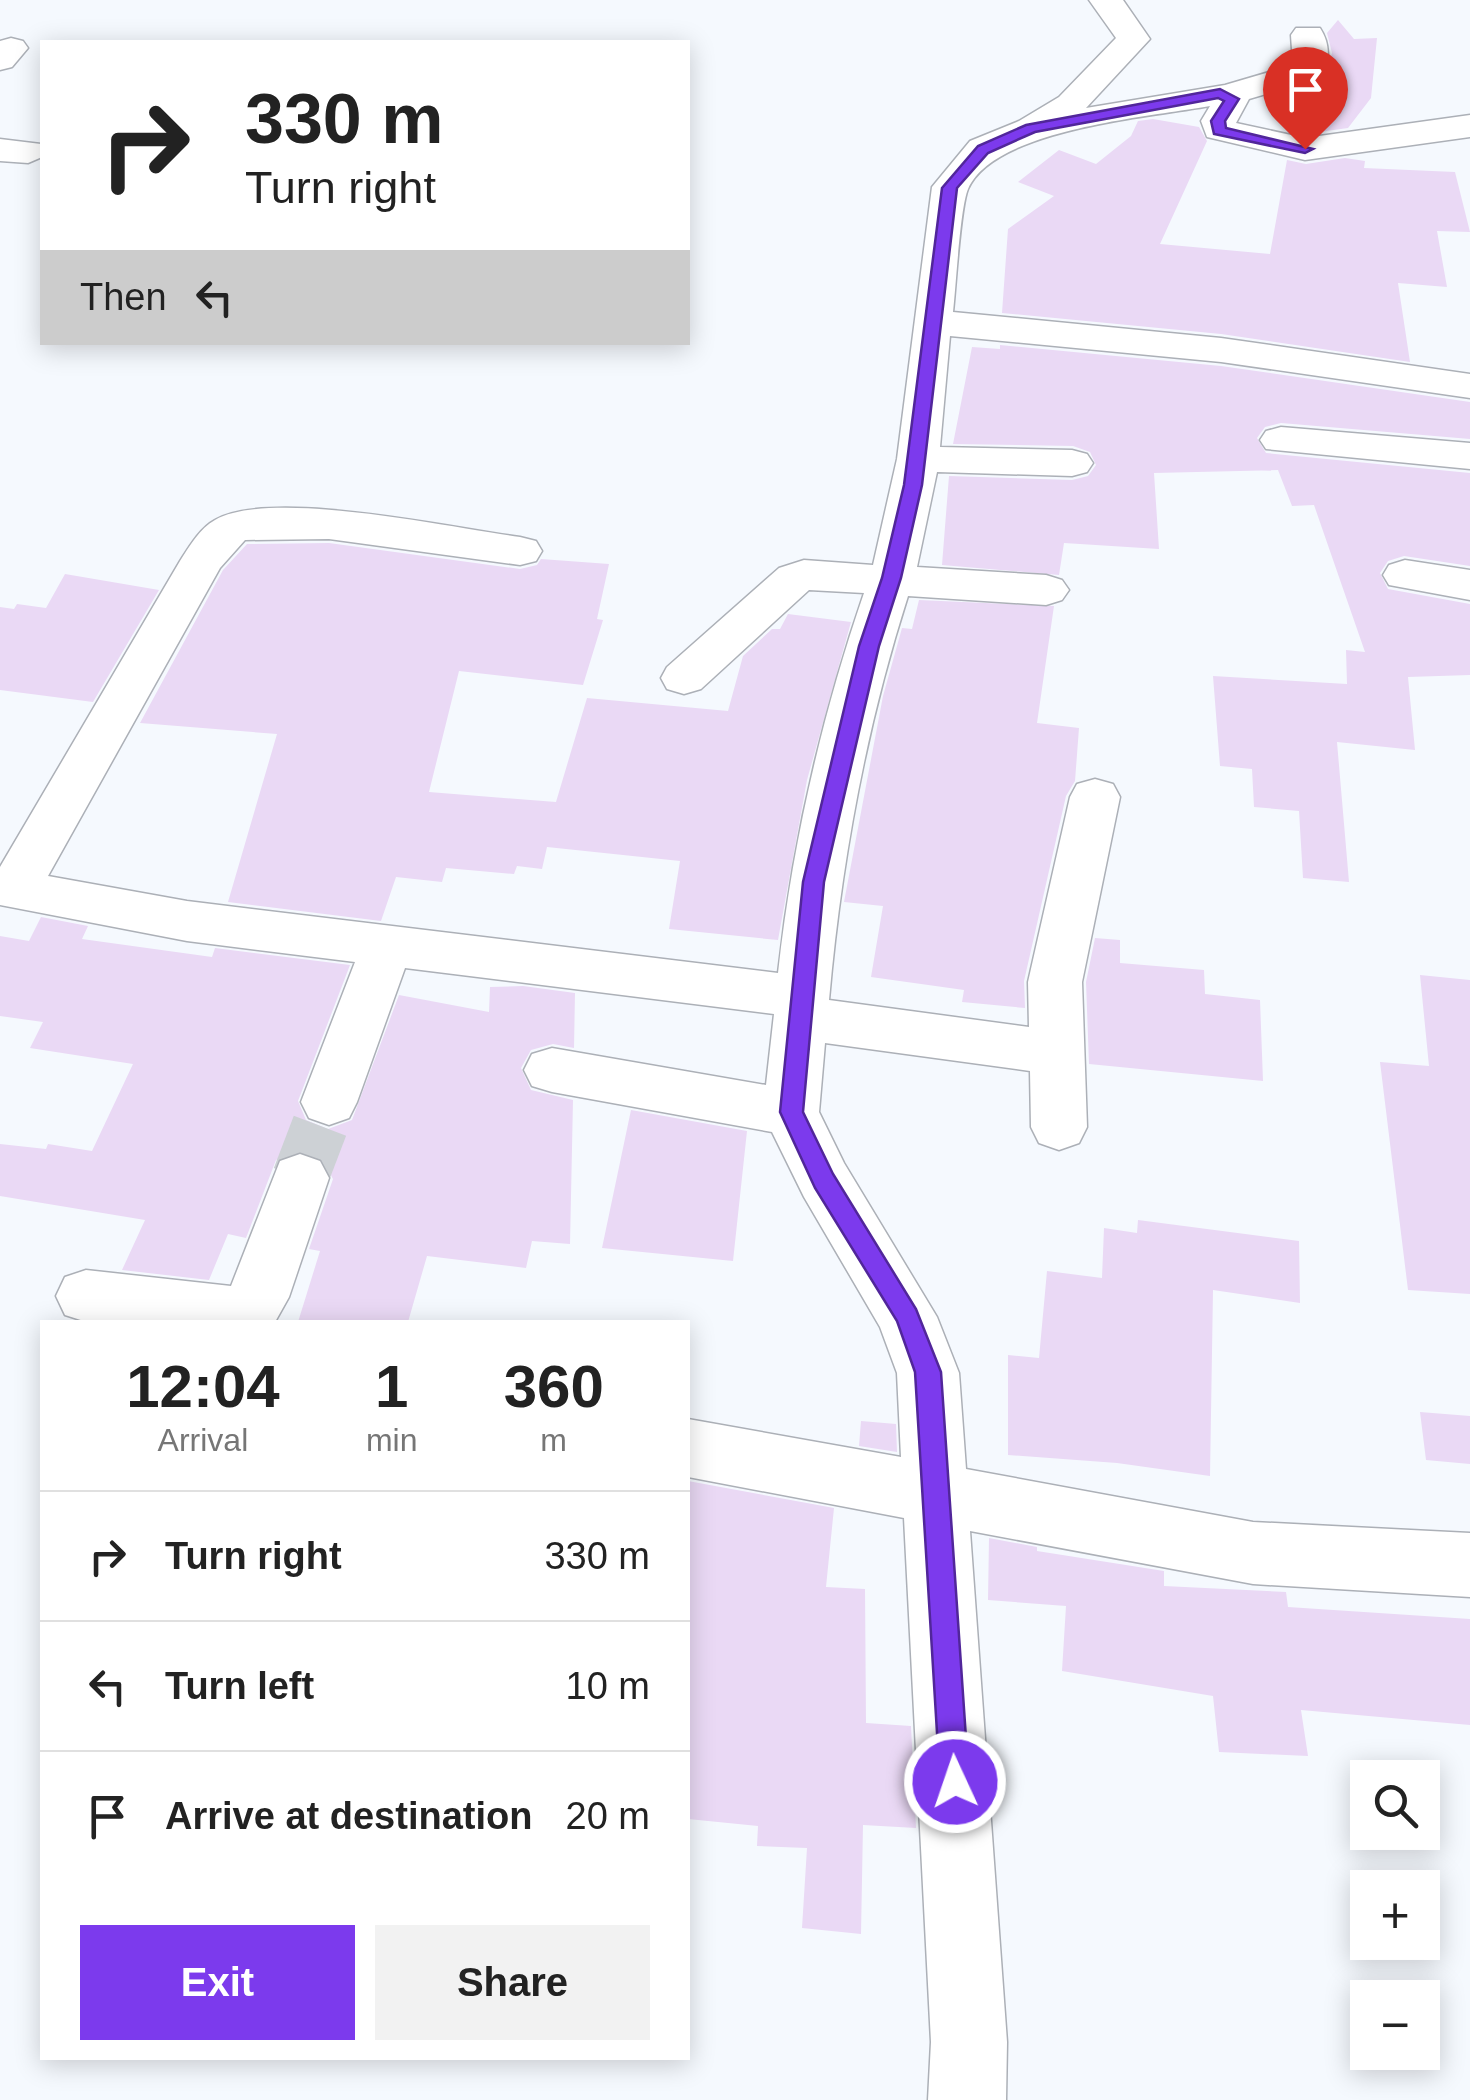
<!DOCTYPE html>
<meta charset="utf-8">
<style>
:root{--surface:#fff;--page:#f2f2f2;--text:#222;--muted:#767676;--line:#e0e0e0;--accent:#7c3aed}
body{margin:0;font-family:Arial,sans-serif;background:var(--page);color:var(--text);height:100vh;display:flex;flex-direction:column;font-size:38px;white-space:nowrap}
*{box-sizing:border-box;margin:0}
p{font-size:32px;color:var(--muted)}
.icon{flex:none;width:55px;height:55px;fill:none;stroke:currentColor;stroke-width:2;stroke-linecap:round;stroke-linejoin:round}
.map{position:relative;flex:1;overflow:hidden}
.side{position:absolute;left:40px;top:1320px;width:650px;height:740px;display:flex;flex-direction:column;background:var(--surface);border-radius:0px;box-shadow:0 5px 25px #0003}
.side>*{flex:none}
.top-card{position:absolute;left:40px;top:40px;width:650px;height:305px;border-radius:0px;box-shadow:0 5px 25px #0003;background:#fff;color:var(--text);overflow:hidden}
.tools{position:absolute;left:1350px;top:1760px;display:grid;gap:20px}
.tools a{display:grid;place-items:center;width:90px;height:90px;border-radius:0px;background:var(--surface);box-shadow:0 5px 25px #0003;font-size:50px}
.pin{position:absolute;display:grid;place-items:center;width:85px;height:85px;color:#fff;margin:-102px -42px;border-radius:50% 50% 50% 0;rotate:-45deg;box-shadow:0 0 10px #0007}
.pin .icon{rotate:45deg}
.me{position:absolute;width:110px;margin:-55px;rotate:357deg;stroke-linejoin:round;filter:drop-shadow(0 0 8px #0008)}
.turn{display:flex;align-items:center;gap:35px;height:210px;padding:0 40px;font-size:45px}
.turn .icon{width:130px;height:130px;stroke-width:2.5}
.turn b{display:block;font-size:70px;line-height:85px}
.then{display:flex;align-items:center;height:95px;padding:0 40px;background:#0003;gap:20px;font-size:38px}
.eta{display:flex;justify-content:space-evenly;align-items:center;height:170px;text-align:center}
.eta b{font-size:60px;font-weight:600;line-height:70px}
.action{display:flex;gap:20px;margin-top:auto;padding:20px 40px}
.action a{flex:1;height:115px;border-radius:0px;background:var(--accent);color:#fff;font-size:40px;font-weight:600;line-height:115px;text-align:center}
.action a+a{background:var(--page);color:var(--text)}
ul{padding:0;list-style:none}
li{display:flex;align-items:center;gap:30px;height:130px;padding:0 40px;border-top:2px solid var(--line)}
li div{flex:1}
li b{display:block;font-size:38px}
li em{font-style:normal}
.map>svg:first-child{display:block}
</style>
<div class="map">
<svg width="1470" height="2100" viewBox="0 0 1470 2100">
<rect width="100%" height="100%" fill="#f5f9fe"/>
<path fill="#ead9f5" d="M 1338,20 L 1354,39 L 1377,38 L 1371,98 L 1348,128 L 1305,134 L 1292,131 L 1300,88 L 1321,82 L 1327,74 L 1332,53 L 1327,33 Z
M 1153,119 L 1199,127 L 1207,141 L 1160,244 L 1270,254 L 1287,160 L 1306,164 L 1345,158 L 1365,161 L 1364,168 L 1455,172 L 1470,232 L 1437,231 L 1447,287 L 1398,283 L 1410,362 L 1221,334 L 1002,313 L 1008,229 L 1054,196 L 1018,182 L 1059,150 L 1096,164 L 1131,136 L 1138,121 Z
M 1000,345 L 1221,366 L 1470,402 L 1470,439 L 1281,423 L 1265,427 L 1257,438 L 1266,453 L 1470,473 L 1470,566 L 1404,556 L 1388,561 L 1380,573 L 1388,589 L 1470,604 L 1470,675 L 1408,677 L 1415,750 L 1337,742 L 1349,882 L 1303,878 L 1299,811 L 1254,807 L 1252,769 L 1220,766 L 1213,676 L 1347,684 L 1346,650 L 1365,652 L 1314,505 L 1292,506 L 1278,470 L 1154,473 L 1159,549 L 1064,543 L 1059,575 L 942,565 L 949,476 L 1072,480 L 1088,476 L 1096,465 L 1090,452 L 1073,446 L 953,444 L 972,347 L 1000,349 Z
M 329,543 L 520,569 L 537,565 L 541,559 L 609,564 L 597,619 L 603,620 L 583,685 L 459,671 L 429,792 L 556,802 L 587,698 L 728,711 L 743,656 L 772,629 L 780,629 L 788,614 L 851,622 L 807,780 L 778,940 L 669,929 L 680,861 L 547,847 L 542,869 L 517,866 L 514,874 L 446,868 L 442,882 L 396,877 L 381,921 L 228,902 L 277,734 L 140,723 L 223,570 L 247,544 Z
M 65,574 L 159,590 L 93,702 L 0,690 L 0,607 L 14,609 L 17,604 L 46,608 Z
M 919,600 L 1054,606 L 1037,723 L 1079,728 L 1075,781 L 1066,796 L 1024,981 L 1025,1008 L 962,1002 L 964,990 L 871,977 L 883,906 L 844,902 L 883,696 L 902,628 L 912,629 Z
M 41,917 L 88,926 L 82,939 L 212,957 L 215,948 L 350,965 L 298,1101 L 306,1120 L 328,1129 L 352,1120 L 399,995 L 489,1012 L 490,987 L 523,986 L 575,993 L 574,1048 L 553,1044 L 531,1050 L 521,1068 L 531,1090 L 573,1100 L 570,1244 L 532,1241 L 526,1268 L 427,1256 L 408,1322 L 298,1322 L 320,1251 L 309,1249 L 333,1179 L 321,1157 L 299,1150 L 276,1160 L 246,1238 L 228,1234 L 209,1280 L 122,1270 L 145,1220 L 0,1196 L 0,1144 L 46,1149 L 48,1144 L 92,1151 L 133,1064 L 30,1048 L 43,1022 L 0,1016 L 0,936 L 29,941 Z
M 1095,938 L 1120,940 L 1120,963 L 1204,970 L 1205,994 L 1260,1000 L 1263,1081 L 1089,1064 L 1086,982 Z
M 1420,975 L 1470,980 L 1470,1294 L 1408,1290 L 1380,1062 L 1429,1066 Z
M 631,1110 L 747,1131 L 733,1261 L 602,1248 Z
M 1138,1220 L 1299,1241 L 1300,1303 L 1213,1290 L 1210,1476 L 1117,1463 L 1008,1455 L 1008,1355 L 1039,1358 L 1047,1271 L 1102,1278 L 1104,1228 L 1137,1233 Z
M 1420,1412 L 1470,1416 L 1470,1464 L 1426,1460 Z
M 861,1421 L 896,1424 L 897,1452 L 859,1446 Z
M 688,1481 L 834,1508 L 826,1587 L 865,1589 L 866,1723 L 911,1726 L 916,1828 L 863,1825 L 861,1934 L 802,1928 L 807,1848 L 757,1846 L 758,1826 L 688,1819 Z
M 989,1538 L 1037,1547 L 1037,1551 L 1164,1571 L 1164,1586 L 1286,1592 L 1288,1607 L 1470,1619 L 1470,1725 L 1301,1710 L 1308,1756 L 1219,1752 L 1213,1696 L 1062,1671 L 1066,1606 L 988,1600 Z"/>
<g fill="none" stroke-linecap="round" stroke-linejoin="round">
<path stroke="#cdd1d5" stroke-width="56" stroke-dasharray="56 28" stroke-linecap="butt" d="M 300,1178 L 329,1102"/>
<g stroke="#acb0b7" stroke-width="3">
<path id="minor" d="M 1089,0 L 1123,0 L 1150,39 L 1086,108 L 1225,85 L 1293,65 L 1291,35 L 1296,28 L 1320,28 C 1330,43 1331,63 1320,78 L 1249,99 L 1236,123 L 1305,138 L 1470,115 L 1470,137 L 1305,160 L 1207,137 L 1201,121 L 1210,106 C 1150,117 994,129 968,189 C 960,208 956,287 953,312 L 1221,338 L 1470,374 L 1470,398 L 1221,362 L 950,336 L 940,447 L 1072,450 L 1087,454 L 1093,463 L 1087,472 L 1072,476 L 937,472 L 917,567 L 1046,575 L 1062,580 L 1069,590 L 1062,600 L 1046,605 L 908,596 C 866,727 841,864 829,1000 L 1029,1027 L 1028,982 L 1070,797 L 1077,784 L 1095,779 L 1113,784 L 1120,797 L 1082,982 L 1087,1127 L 1079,1143 L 1059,1150 L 1039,1143 L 1031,1127 L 1030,1071 L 825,1043 L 819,1112 L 844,1163 L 937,1317 L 959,1373 L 966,1469 L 1253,1522 L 1470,1533 L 1470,1597 L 1253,1584 L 970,1531 L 1007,2042 L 1006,2100 L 928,2100 L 931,2042 L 904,1518 L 688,1477 L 688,1419 L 901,1457 L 897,1373 L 880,1327 L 804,1197 L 772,1132 L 552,1092 L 532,1086 L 524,1070 L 532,1054 L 552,1048 L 766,1085 L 774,1014 L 405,968 L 357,1102 L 349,1118 L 329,1125 L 309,1118 L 301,1102 L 355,962 L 187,941 L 0,905 L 0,867 L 180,561 C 189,547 200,528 215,520 C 271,488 452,528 520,537 L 536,541 L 542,551 L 536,561 L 520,565 L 329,539 L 245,540 L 220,568 L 48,876 L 187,901 L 778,973 C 792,845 822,715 864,593 L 809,590 L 701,689 L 684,694 L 667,689 L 661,678 L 667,667 L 779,568 L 804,560 L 873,565 L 897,459 L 932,187 L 970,141 L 1019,121 L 1059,97 L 1116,38 Z
M 11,38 L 23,41 L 28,48 L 12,67 L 0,70 L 0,41 Z
M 0,139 L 41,144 L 42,157 L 28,163 L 0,161 Z
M 1281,427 L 1470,443 L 1470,469 L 1266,449 L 1260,440 L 1266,431 Z
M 1405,560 L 1470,570 L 1470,600 L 1389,585 L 1383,575 L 1389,565 Z
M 300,1154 L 320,1161 L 329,1178 L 289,1297 L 275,1322 L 87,1322 L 65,1315 L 56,1296 L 65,1277 L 86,1270 L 231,1286 L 280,1161 Z"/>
</g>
<use href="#minor" fill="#fff" fill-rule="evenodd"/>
</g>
<path fill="#7c3aed" stroke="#51269a" stroke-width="2.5" d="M 1220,89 L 1239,99 L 1225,121 L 1226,128 L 1313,149 L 1305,153 L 1214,134 L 1211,121 L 1224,101 L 1218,98 L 1035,132 L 988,153 L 957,188 L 922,485 L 901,578 L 879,646 L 824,882 L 803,1112 L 833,1174 L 916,1309 L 941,1372 L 969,1782 L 965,1792 L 955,1797 L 944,1792 L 940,1782 L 915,1372 L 897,1321 L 815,1188 L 780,1112 L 803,882 L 859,646 L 882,578 L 904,485 L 942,188 L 978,146 L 1026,125 Z"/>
</svg>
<div class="tools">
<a><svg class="icon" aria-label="search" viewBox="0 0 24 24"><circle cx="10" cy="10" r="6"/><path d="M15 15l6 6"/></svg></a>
<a>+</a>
<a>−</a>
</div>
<div class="pin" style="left:1305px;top:149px;background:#d93025"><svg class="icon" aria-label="arrive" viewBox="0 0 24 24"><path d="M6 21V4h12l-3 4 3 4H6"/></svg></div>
<svg class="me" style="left:955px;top:1782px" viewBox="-20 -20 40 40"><circle r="17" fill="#7c3aed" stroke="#fff" stroke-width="3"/><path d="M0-11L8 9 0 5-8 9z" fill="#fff"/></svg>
<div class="top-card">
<div class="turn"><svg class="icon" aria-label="right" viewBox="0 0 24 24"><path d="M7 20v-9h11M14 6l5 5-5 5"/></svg><div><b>330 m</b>Turn right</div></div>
<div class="then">Then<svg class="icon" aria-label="left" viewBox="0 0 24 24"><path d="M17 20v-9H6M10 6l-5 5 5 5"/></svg></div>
</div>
<section class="side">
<div class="eta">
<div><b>12:04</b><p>Arrival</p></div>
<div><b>1</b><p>min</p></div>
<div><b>360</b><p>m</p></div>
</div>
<ul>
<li><svg class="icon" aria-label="right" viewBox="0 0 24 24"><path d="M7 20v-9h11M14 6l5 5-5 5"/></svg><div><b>Turn right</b></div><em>330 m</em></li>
<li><svg class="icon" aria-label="left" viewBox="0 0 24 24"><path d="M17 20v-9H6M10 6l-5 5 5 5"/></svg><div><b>Turn left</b></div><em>10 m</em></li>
<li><svg class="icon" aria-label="arrive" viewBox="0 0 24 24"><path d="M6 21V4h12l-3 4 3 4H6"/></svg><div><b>Arrive at destination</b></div><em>20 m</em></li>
</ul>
<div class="action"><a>Exit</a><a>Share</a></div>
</section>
</div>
